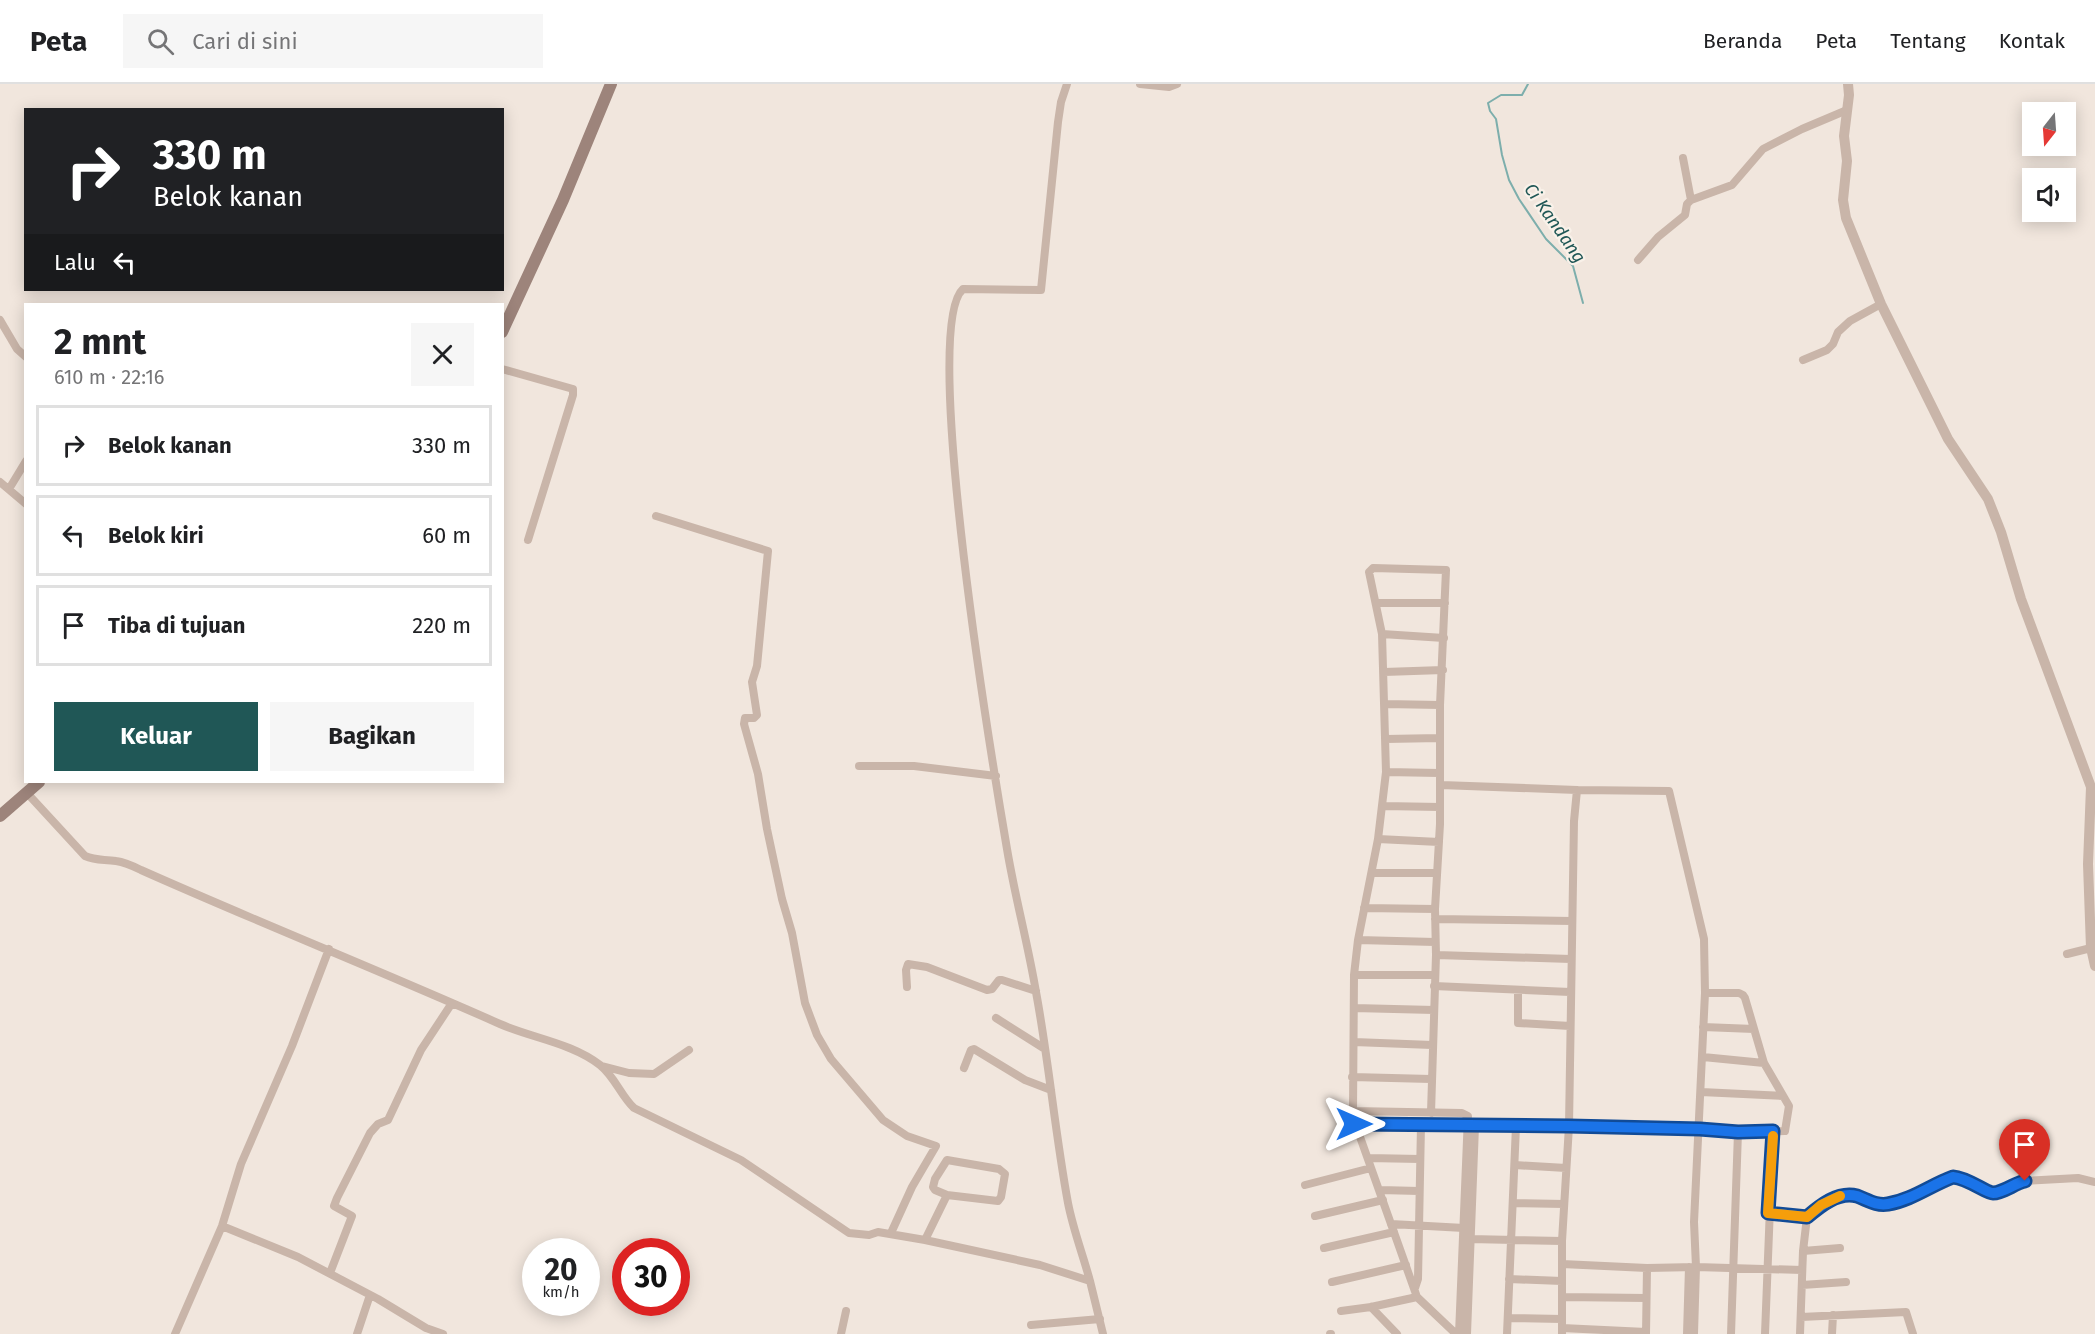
<!DOCTYPE html>
<html lang="id">
<meta charset="utf-8">
<style>
:root{--surface:#fff;--page:#f6f6f6;--text:#202124;--muted:#757577;--line:#e0e0e0;--accent:#205756}
body{margin:0;font-family:"Fira Sans",sans-serif;background:var(--page);color:var(--text);height:100vh;display:flex;flex-direction:column;font-size:22px;white-space:nowrap}
*{box-sizing:border-box;margin:0}
p{font-size:20px;color:var(--muted)}
.icon{flex:none;width:33px;height:33px;fill:none;stroke:currentColor;stroke-width:2;stroke-linecap:round;stroke-linejoin:round}
.map{position:relative;flex:1;overflow:hidden}
.details{position:absolute;left:24px;top:219px;width:480px;height:480px;display:flex;flex-direction:column;background:var(--surface);border-radius:0px;box-shadow:0 3px 15px #0003}
.details>*{flex:none}
.banner{position:absolute;left:24px;top:24px;width:480px;height:183px;border-radius:0px;box-shadow:0 3px 15px #0003;background:#202124;color:#fff;overflow:hidden}
.needle{width:39px;rotate:197deg}
.buttons{position:absolute;left:2022px;top:18px;display:grid;gap:12px}
.buttons a{display:grid;place-items:center;width:54px;height:54px;border-radius:0px;background:var(--surface);box-shadow:0 3px 15px #0003;font-size:30px}
.speed{position:absolute;left:522px;top:1154px;display:flex;gap:12px;font-size:30px;font-weight:700;text-align:center}
.speed>*{display:grid;place-content:center;width:78px;height:78px;border-radius:50%;background:var(--surface);box-shadow:0 3px 15px #0003;line-height:1}
.speed small{font-size:15px;font-weight:400}
.speed .limit{border:9px solid #d22;background:#fff;color:#111}
.pin{position:absolute;display:grid;place-items:center;width:51px;height:51px;color:#fff;margin:-62px -26px;border-radius:50% 50% 50% 0;rotate:-45deg;box-shadow:0 0 6px #0007}
.pin .icon{rotate:45deg}
.me{position:absolute;width:66px;margin:-33px;rotate:90deg;stroke-linejoin:round;filter:drop-shadow(0 0 4px #0008)}
.turn{display:flex;align-items:center;gap:21px;height:126px;padding:0 30px;font-size:27px}
.turn .icon{width:78px;height:78px;stroke-width:2.5}
.turn b{display:block;font-size:42px;line-height:51px}
.then{display:flex;align-items:center;height:57px;padding:0 30px;background:#0003;gap:12px;font-size:22px}
.round{display:grid;place-items:center;flex:none;width:63px;height:63px;border-radius:0px;background:var(--page)}
.head{display:flex;align-items:center;justify-content:space-between;height:102px;padding:0 30px}
h1{font-size:36px;font-weight:700;line-height:45px}
.button{display:flex;gap:12px;margin-top:auto;padding:12px 30px}
.button a{flex:1;height:69px;border-radius:0px;background:var(--accent);color:#fff;font-size:24px;font-weight:700;line-height:69px;text-align:center}
.button a+a{background:var(--page);color:var(--text)}
ul{padding:0;list-style:none}
li{display:flex;align-items:center;gap:18px;height:81px;margin:0 12px 9px;padding:0 18px;border:3px solid var(--line);border-radius:0px}
li div{flex:1}
li b{display:block;font-size:22px}
li em{font-style:normal}
header{display:flex;align-items:center;gap:36px;box-sizing:border-box;height:84px;padding:0 30px;background:var(--surface);border-bottom:2px solid var(--line)}
header strong{font-size:28px}
nav{display:flex;gap:33px;margin-inline-start:auto;font-size:21px}
.search{width:420px;height:54px;background:var(--page);display:flex;align-items:center;gap:15px;box-sizing:border-box;padding:0 21px;border-radius:0px;color:var(--muted);font-size:22px}
.map>svg:first-child{display:block}
</style>
<header>
<strong>Peta</strong>
<div class="search"><svg class="icon" aria-label="search" viewBox="0 0 24 24"><circle cx="10" cy="10" r="6"/><path d="M15 15l6 6"/></svg>Cari di sini</div>
<nav><a>Beranda</a><a>Peta</a><a>Tentang</a><a>Kontak</a></nav>
</header>
<div class="map">
<svg width="2095" height="1250" viewBox="0 0 2095 1250">
<rect width="100%" height="100%" fill="#f1e6dd"/>
<g fill="none" stroke-linecap="round" stroke-linejoin="round">
<path stroke="#7daeac" stroke-width="2" d="M 1528,0 L 1522,11 L 1501,11 L 1488,19 L 1490,27 L 1496,35 L 1502,71 L 1509,96 L 1519,115 L 1546,155 L 1573,182 L 1583,219"/>
<path stroke="#c9b5a9" stroke-width="8" d="M 1067,0 L 1061,18 L 1058,38 L 1041,206 L 963,205 C 919,244 994,689 1007,765 C 1015,813 1028,860 1036,908 C 1049,978 1055,1049 1068,1119 C 1073,1145 1083,1171 1090,1197
M 1140,0 L 1169,3 L 1177,0
M 1683,74 L 1691,116
M 1638,176 L 1658,153 L 1685,131 L 1687,120 L 1691,116 L 1732,101 L 1763,65 L 1802,45 L 1847,26
M 0,236 L 17,265 L 26,273
M 1803,276 L 1827,266 L 1833,260 L 1838,248 L 1850,237 L 1881,220
M 502,285 L 573,305 L 573,311 L 528,456
M 0,398 L 26,420
M 9,405 L 26,377
M 656,432 L 768,467 L 757,582 L 752,598 L 757,631 L 754,634 L 745,634 L 744,640 L 758,690 L 767,745 L 782,815 L 792,849 L 805,919 L 817,951 L 831,975 L 883,1036 L 907,1052 L 936,1062 L 912,1103 L 891,1149
M 1377,519 L 1445,519
M 1382,550 L 1444,554
M 1384,588 L 1443,586
M 1385,620 L 1440,621
M 1386,655 L 1440,654
M 859,682 L 914,682 L 996,692
M 1386,688 L 1439,689
M 1441,701 L 1577,706 L 1669,707 L 1704,855 L 1705,909 L 1694,1138 L 1696,1183 L 1694,1250
M 27,709 L 85,772 C 96,777 104,775 116,777 C 124,778 133,782 141,786 C 260,839 381,887 500,940 C 532,954 572,959 600,981 C 615,993 621,1012 634,1024 L 741,1076 L 849,1149 L 869,1151 L 878,1148 L 925,1156 L 1040,1181 L 1090,1197 L 1103,1250
M 1383,722 L 1440,723
M 1378,755 L 1439,758
M 1372,789 L 1437,789
M 1364,824 L 1435,825
M 1435,835 L 1572,837
M 1358,856 L 1435,858
M 2067,870 L 2091,864
M 1436,871 L 1571,875
M 1354,891 L 1434,891
M 1434,902 L 1570,908
M 907,903 L 906,886 L 908,880 L 927,883 L 987,906 L 992,905 L 999,896 L 1002,896 L 1036,907
M 1518,906 L 1518,939 L 1570,942
M 1354,924 L 1434,926
M 996,934 L 1045,965
M 1703,943 L 1754,945
M 1354,958 L 1432,961
M 1703,973 L 1764,979
M 602,982 L 629,989 L 654,990 L 689,966
M 964,984 L 971,966 L 974,965 L 1025,996 L 1051,1006
M 1352,993 L 1431,995
M 1701,1008 L 1783,1012
M 1431,1029 L 1436,871 L 1435,825 L 1440,740 L 1440,621 L 1446,486 L 1373,484 L 1369,488 L 1382,550 L 1386,688 L 1378,755 L 1358,856 L 1354,891 L 1353,1027 L 1462,1029 L 1468,1032 L 1459,1250
M 1354,1036 L 1417,1213 L 1456,1250
M 1354,1040 L 1569,1042 L 1700,1045 L 1738,1048 L 1785,1047 L 1789,1022 L 1764,979 L 1745,914 L 1743,911 L 1739,909 L 1705,909
M 1368,1074 L 1420,1075
M 1515,1081 L 1566,1084
M 1305,1101 L 1371,1084
M 1380,1106 L 1419,1107
M 1513,1119 L 1564,1120
M 1768,1129 L 1807,1133
M 1315,1132 L 1383,1116
M 1391,1140 L 1464,1144
M 222,1142 L 298,1173 L 378,1215 L 426,1244 L 443,1250
M 1470,1155 L 1562,1157
M 925,1156 L 947,1111 L 998,1117 L 1001,1113 L 1005,1090 L 999,1085 L 947,1076 L 935,1095 L 933,1103 L 935,1106 L 947,1111
M 1324,1164 L 1394,1148
M 1803,1167 L 1840,1164
M 1562,1180 L 1647,1184 L 1696,1183 L 1802,1186
M 330,1189 L 352,1132 L 334,1122 L 337,1114 L 370,1049 L 378,1040 L 388,1036 L 421,966 L 452,919
M 1509,1195 L 1562,1197
M 1332,1198 L 1406,1181
M 1802,1201 L 1846,1198
M 1415,1204 L 1418,1195 L 1421,1041
M 1562,1213 L 1646,1214
M 1371,1223 L 1397,1250
M 1341,1227 L 1371,1223 L 1417,1213
M 1801,1233 L 1906,1228 L 1913,1250
M 1508,1234 L 1562,1235
M 1031,1241 L 1100,1235
M 1562,1244 L 1646,1248
M 175,1250 L 222,1142 L 241,1080 L 292,962 L 329,865
M 357,1250 L 370,1211
M 841,1250 L 846,1227
M 1330,1250 L 1331,1250
M 1467,1250 L 1475,1042
M 1507,1250 L 1516,1042
M 1562,1250 L 1562,1157 L 1569,1042 L 1574,737 L 1577,706
M 1646,1250 L 1647,1184
M 1687,1250 L 1689,1183
M 1731,1250 L 1738,1048
M 1765,1250 L 1773,1047
M 1800,1250 L 1803,1167 L 1807,1133 C 1820,1122 1838,1107 1857,1112 C 1868,1116 1876,1122 1888,1120 C 1912,1116 1931,1102 1953,1093 L 1974,1099 L 1986,1107 L 1995,1109 L 2025,1097 L 2078,1094 L 2095,1098
M 1832,1250 L 1833,1231"/>
<path stroke="#c9b5a9" stroke-width="10" d="M 1848,0 L 1849,11 L 1844,52 L 1847,77 L 1843,116 L 1846,134 L 1881,220 L 1948,355 L 1988,415 L 2001,448 L 2021,515 L 2091,703 L 2088,780 L 2091,864 L 2095,882"/>
<path stroke="#9d847b" stroke-width="12" d="M 502,248 L 563,116 L 611,0
M 0,732 L 39,698"/>
</g>
<g fill="none" stroke-linecap="round" stroke-linejoin="round">
<g stroke="#114b97" stroke-width="15">
<path id="route" d="M 1354,1040 L 1569,1042 L 1700,1045 L 1738,1048 L 1773,1047 L 1768,1129 L 1807,1133 C 1820,1122 1838,1107 1857,1112 C 1868,1116 1876,1122 1888,1120 C 1912,1116 1931,1101 1953,1093 C 1968,1094 1986,1109 1993,1109 C 2003,1109 2015,1099 2025,1097"/>
</g>
<use href="#route" stroke="#1a73e8" stroke-width="10"/>
<path stroke="#f59e0b" stroke-width="10" d="M 1773,1052 L 1768,1129 L 1807,1133 L 1821,1121 L 1840,1112"/>
</g>
<g text-anchor="middle" stroke-width="4.5" stroke-linejoin="round" paint-order="stroke">
<g font-size="18" font-style="italic" fill="#205756" stroke="#f9f1e9">
<text transform="translate(1555 139) rotate(55)" y="6">Ci Kandang</text>
</g>
</g>
</svg>
<div class="buttons">
<a><svg class="needle" viewBox="-14 -14 28 28"><path d="M0-13l5 13h-10z" fill="#e53935"/><path d="M0 13l5-13h-10z" fill="#757577"/></svg></a>
<a><svg class="icon" aria-label="sound" viewBox="0 0 24 24"><path d="M4 9h4l5-4v14l-5-4H4zM17 9q2 3 0 6"/></svg></a>
</div>
<div class="speed"><div>20<small>km/h</small></div><div class="limit">30</div></div>
<div class="pin" style="left:2025px;top:1097px;background:#d93025"><svg class="icon" aria-label="arrive" viewBox="0 0 24 24"><path d="M6 21V4h12l-3 4 3 4H6"/></svg></div>
<svg class="me" style="left:1354px;top:1040px" viewBox="-20 -20 40 40"><path d="M0-17L14 15 0 8-14 15z" fill="#1a73e8" stroke="#fff" stroke-width="4"/></svg>
<div class="banner">
<div class="turn"><svg class="icon" aria-label="right" viewBox="0 0 24 24"><path d="M7 20v-9h11M14 6l5 5-5 5"/></svg><div><b>330 m</b>Belok kanan</div></div>
<div class="then">Lalu<svg class="icon" aria-label="left" viewBox="0 0 24 24"><path d="M17 20v-9H6M10 6l-5 5 5 5"/></svg></div>
</div>
<section class="details">
<div class="head"><div><h1>2 mnt</h1><p>610 m · 22:16</p></div><a class="round"><svg class="icon" aria-label="close" viewBox="0 0 24 24"><path d="M6 6l12 12M18 6L6 18"/></svg></a></div>
<ul>
<li><svg class="icon" aria-label="right" viewBox="0 0 24 24"><path d="M7 20v-9h11M14 6l5 5-5 5"/></svg><div><b>Belok kanan</b></div><em>330 m</em></li>
<li><svg class="icon" aria-label="left" viewBox="0 0 24 24"><path d="M17 20v-9H6M10 6l-5 5 5 5"/></svg><div><b>Belok kiri</b></div><em>60 m</em></li>
<li><svg class="icon" aria-label="arrive" viewBox="0 0 24 24"><path d="M6 21V4h12l-3 4 3 4H6"/></svg><div><b>Tiba di tujuan</b></div><em>220 m</em></li>
</ul>
<div class="button"><a>Keluar</a><a>Bagikan</a></div>
</section>
</div>
